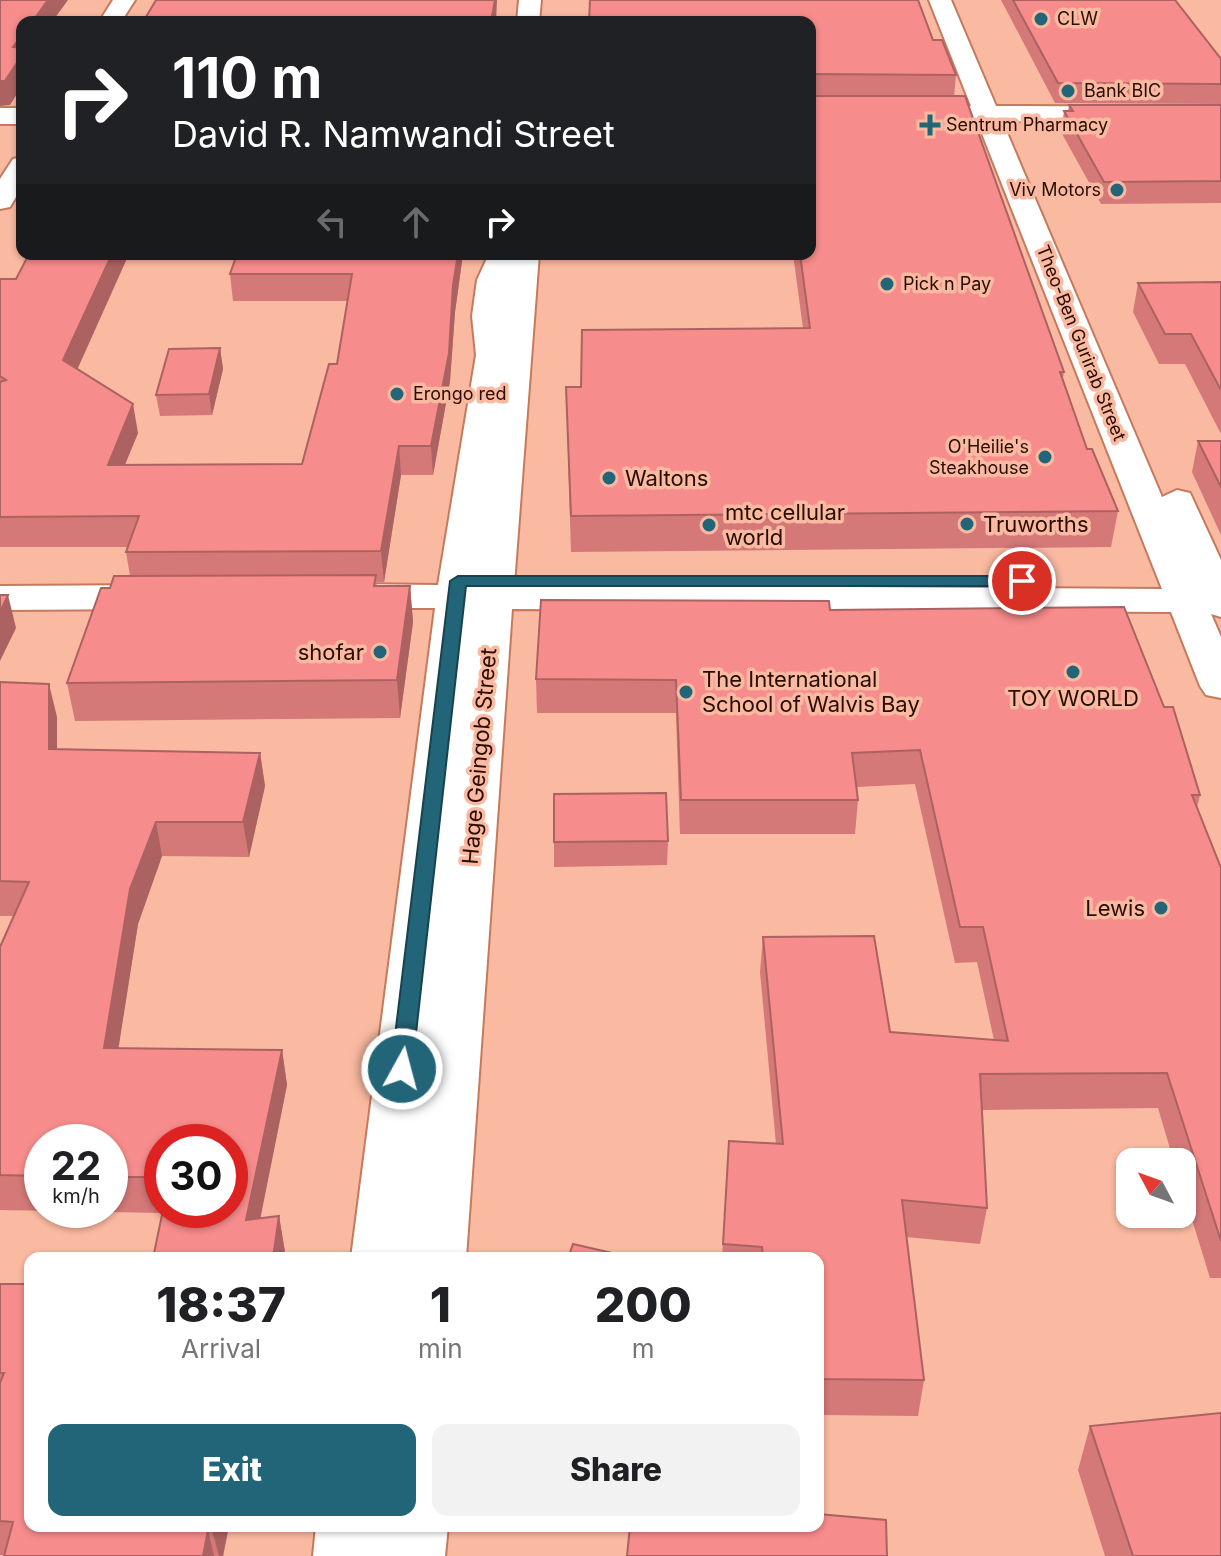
<!DOCTYPE html>
<style>
:root{--surface:#fff;--page:#f2f2f2;--text:#202124;--muted:#757577;--accent:#236578}
body{margin:0;font-family:Inter,sans-serif;background:var(--page);color:var(--text);height:100vh;display:flex;flex-direction:column;font-size:30px;white-space:nowrap}
*{box-sizing:border-box;margin:0}
p{font-size:26px;color:var(--muted)}
.icon{flex:none;width:44px;height:44px;fill:none;stroke:currentColor;stroke-width:2;stroke-linecap:round;stroke-linejoin:round}
.map{position:relative;flex:1;overflow:hidden}
.panel{position:absolute;left:24px;top:1252px;width:800px;height:280px;display:flex;flex-direction:column;background:var(--surface);border-radius:16px;box-shadow:0 2px 6px #0004}
.panel>*{flex:none}
.banner{position:absolute;left:16px;top:16px;width:800px;height:244px;border-radius:16px;box-shadow:0 2px 6px #0004;background:#202124;color:#fff;overflow:hidden}
.needle{width:52px;rotate:311deg}
.fabs{position:absolute;left:1116px;top:1148px;display:grid;gap:16px}
.fabs a{display:grid;place-items:center;width:80px;height:80px;border-radius:16px;background:var(--surface);box-shadow:0 2px 6px #0004;font-size:40px}
.speed{position:absolute;left:24px;top:1124px;display:flex;gap:16px;font-size:40px;font-weight:700;text-align:center}
.speed>*{display:grid;place-content:center;width:104px;height:104px;border-radius:50%;background:var(--surface);box-shadow:0 2px 6px #0004;line-height:1}
.speed small{font-size:20px;font-weight:400}
.speed .limit{border:12px solid #d22;background:#fff;color:#111}
.pin{position:absolute;display:grid;place-items:center;width:68px;height:68px;color:#fff;margin:-34px;border:4px solid #fff;border-radius:50%;box-shadow:0 2px 8px #0007}
.me{position:absolute;width:88px;margin:-44px;rotate:7deg;stroke-linejoin:round;filter:drop-shadow(0 0 6px #0008)}
.turn{display:flex;align-items:center;gap:28px;height:168px;padding:0 24px;font-size:36px}
.turn .icon{width:104px;height:104px;stroke-width:2.5}
.turn b{display:block;font-size:56px;line-height:68px}
.lanes{display:flex;align-items:center;height:76px;padding:0 24px;background:#0003;justify-content:center;gap:40px;direction:ltr}
.lanes .off{opacity:.35}
.eta{display:flex;justify-content:space-evenly;align-items:center;height:136px;text-align:center}
.eta b{font-size:48px;font-weight:800;line-height:56px}
.button{display:flex;gap:16px;margin-top:auto;padding:16px 24px}
.button a{flex:1;height:92px;border-radius:16px;background:var(--accent);color:#fff;font-size:32px;font-weight:800;line-height:92px;text-align:center}
.button a+a{background:var(--page);color:var(--text)}
.map>svg:first-child{display:block}
</style>
<div class="map">
<svg width="1221" height="1556" viewBox="0 0 1221 1556">
<rect width="100%" height="100%" fill="#fab9a1"/>
<g fill="none" stroke-linecap="round" stroke-linejoin="round">
<g stroke="#c57a5d" stroke-width="4">
<path id="minor" d="M 519,0 L 541,0 L 539,22 L 517,22 Z
M 929,0 L 951,0 L 996,106 L 1221,107 L 1221,123 L 1002,121 L 1162,497 L 1177,490 L 1190,493 L 1221,560 L 1221,617 L 1211,614 L 1221,637 L 1221,698 L 1206,695 L 1200,686 L 1171,612 L 512,609 L 466,1258 L 351,1258 L 435,608 L 351,608 L 337,604 L 332,596 L 337,588 L 351,584 L 438,585 L 476,355 L 472,316 L 477,280 L 489,254 L 539,254 L 514,585 L 1162,589 L 977,121 L 950,118 L 946,113 L 950,108 L 971,106 Z
M 0,108 L 22,108 L 22,124 L 0,124 Z
M 159,585 L 173,589 L 178,597 L 173,605 L 159,609 L 0,610 L 0,586 Z
M 316,1526 L 382,1526 L 379,1556 L 313,1556 Z
M 382,1526 L 448,1526 L 445,1556 L 379,1556 Z"/>
</g>
<g stroke="#c57a5d" stroke-width="4">
<path id="secondary" d="M 113,0 L 135,0 L 121,22 L 99,22 Z
M 22,157 L 22,187 L 10,207 L 0,209 L 0,179 L 13,159 Z"/>
</g>
<use href="#minor" fill="#fff" fill-rule="evenodd"/>
<use href="#secondary" fill="#fff" fill-rule="evenodd"/>
</g>
<path fill="#d47878" fill-rule="evenodd" d="M 1001,0 L 1175,0 L 1221,59 L 1221,104 L 1055,103 Z
M 810,22 L 933,40 L 956,75 L 954,96 L 1064,372 L 1063,378 L 1087,449 L 1118,511 L 1111,547 L 571,552 L 566,387 L 581,387 L 803,328 L 793,254 L 810,254 Z
M 1069,105 L 1221,105 L 1221,203 L 1101,204 L 1061,132 L 1064,111 L 1068,111 Z
M 237,254 L 463,254 L 455,312 L 450,381 L 433,475 L 401,475 L 384,582 L 376,582 L 377,586 L 410,586 L 413,622 L 400,718 L 75,721 L 67,683 L 110,588 L 130,576 L 126,552 L 128,547 L 0,547 L 0,279 L 77,369 L 138,433 L 125,464 L 302,464 L 337,364 L 347,301 L 233,301 L 230,274 Z
M 1221,282 L 1221,434 L 1185,364 L 1159,364 L 1133,312 L 1138,283 Z
M 220,348 L 223,369 L 212,415 L 160,416 L 156,395 Z
M 1198,441 L 1221,441 L 1221,535 L 1192,472 Z
M 830,610 L 1164,707 L 1200,795 L 1197,808 L 1221,868 L 1221,1278 L 1210,1278 L 1182,1187 L 1182,1162 L 1174,1162 L 1158,1108 L 982,1110 L 987,1208 L 980,1244 L 906,1237 L 924,1380 L 918,1416 L 818,1415 L 818,1258 L 722,1258 L 729,1141 L 776,1144 L 760,972 L 763,937 L 890,1032 L 994,1040 L 977,962 L 955,963 L 915,784 L 857,787 L 858,800 L 855,834 L 680,834 L 676,713 L 537,713 L 536,679 Z
M 0,682 L 57,717 L 57,749 L 260,753 L 265,786 L 249,857 L 162,856 L 138,924 L 118,1048 L 282,1050 L 287,1085 L 260,1218 L 279,1216 L 285,1252 L 162,1213 L 0,1210 L 0,947 L 14,916 L 0,916 ZM 42,1142 L 110,1142 L 110,1210 L 42,1210 ZM 162,1142 L 230,1210 L 162,1210 Z
M 668,841 L 667,865 L 554,867 L 554,842 Z
M 0,1284 L 30,1526 L 229,1526 L 223,1556 L 0,1555 Z
M 1090,1426 L 1221,1556 L 1105,1556 L 1078,1470 Z"/>
<path fill="#ac6261" d="M 48,0 L 68,0 L 52,22 L 32,22 Z
M 493,0 L 497,0 L 496,22 L 491,22 Z
M 22,35 L 22,86 L 10,105 L 0,106 L 0,81 L 13,47 Z
M 112,254 L 129,254 L 69,388 L 63,360 Z
M 458,254 L 463,254 L 455,312 L 450,381 L 433,475 L 431,446 Z
M 220,348 L 223,369 L 212,415 L 209,394 Z
M 133,404 L 138,433 L 113,494 L 108,465 Z
M 399,446 L 401,475 L 384,582 L 381,551 Z
M 410,586 L 413,622 L 400,718 L 397,680 Z
M 8,595 L 16,628 L 0,661 L 0,612 Z
M 49,684 L 57,717 L 57,783 L 49,749 Z
M 260,753 L 265,786 L 249,857 L 243,822 Z
M 156,822 L 162,856 L 138,924 L 113,1083 L 104,1048 L 130,889 Z
M 282,1050 L 287,1085 L 253,1255 L 246,1220 Z
M 279,1216 L 285,1252 L 284,1258 L 273,1258 Z
M 213,1526 L 229,1526 L 223,1556 L 219,1556 L 212,1530 Z
M 208,1530 L 214,1556 L 203,1556 Z"/>
<path fill="#f68c8b" stroke="#ac6261" stroke-width="2" d="M 0,0 L 48,0 L 32,22 L 22,22 L 22,35 L 13,47 L 22,48 L 22,55 L 5,81 L 0,81 Z
M 156,0 L 495,0 L 491,22 L 143,22 Z
M 590,0 L 918,0 L 933,40 L 942,40 L 956,75 L 812,74 L 810,76 L 810,22 L 589,22 Z
M 1013,0 L 1175,0 L 1221,59 L 1221,84 L 1058,83 Z
M 810,94 L 812,96 L 965,96 L 1064,372 L 1060,372 L 1087,449 L 1092,449 L 1118,511 L 571,516 L 566,387 L 581,387 L 582,330 L 810,328 L 800,254 L 810,254 Z
M 1069,105 L 1221,105 L 1221,181 L 1104,182 L 1064,111 L 1073,111 Z
M 29,254 L 112,254 L 63,360 L 133,404 L 108,465 L 302,464 L 329,364 L 337,364 L 352,274 L 230,274 L 237,254 L 458,254 L 453,285 L 449,353 L 431,446 L 399,446 L 381,551 L 126,552 L 139,516 L 0,517 L 0,382 L 6,380 L 0,376 L 0,279 L 16,279 Z
M 1221,282 L 1221,390 L 1191,334 L 1165,334 L 1138,283 Z
M 220,348 L 209,394 L 156,395 L 169,349 Z
M 1198,441 L 1221,441 L 1221,487 Z
M 376,575 L 374,586 L 410,586 L 397,680 L 67,683 L 101,588 L 110,588 L 114,576 Z
M 0,595 L 8,595 L 0,612 Z
M 541,600 L 829,601 L 830,610 L 1124,607 L 1164,707 L 1173,707 L 1200,795 L 1192,795 L 1221,868 L 1221,1241 L 1167,1073 L 980,1074 L 987,1208 L 902,1200 L 924,1380 L 818,1379 L 818,1258 L 763,1258 L 762,1247 L 723,1244 L 729,1141 L 783,1144 L 763,937 L 874,936 L 890,1032 L 1008,1041 L 983,927 L 960,927 L 920,750 L 852,753 L 858,800 L 681,800 L 676,680 L 536,679 Z
M 0,682 L 49,684 L 49,749 L 260,753 L 243,822 L 156,822 L 130,889 L 104,1048 L 282,1050 L 246,1220 L 279,1216 L 273,1258 L 153,1258 L 163,1210 L 230,1210 L 230,1142 L 162,1142 L 162,1177 L 110,1177 L 110,1142 L 42,1142 L 42,1176 L 0,1175 L 0,947 L 29,882 L 0,881 Z
M 666,793 L 668,841 L 554,842 L 554,794 Z
M 573,1244 L 634,1258 L 568,1258 Z
M 0,1284 L 30,1284 L 30,1526 L 213,1526 L 212,1530 L 208,1530 L 203,1556 L 4,1556 L 13,1522 L 0,1521 L 0,1383 L 4,1373 L 0,1373 Z
M 1221,1413 L 1221,1556 L 1133,1556 L 1090,1426 Z
M 818,1514 L 886,1520 L 887,1556 L 627,1556 L 630,1526 L 818,1526 Z"/>
<path fill="#236578" stroke="#17424e" stroke-width="2" d="M 458,576 L 1022,576 L 1030,581 L 1022,586 L 466,586 L 412,1069 L 409,1075 L 394,1075 L 391,1069 L 450,581 Z"/>
<g fill="#236578" stroke="#fab9a1" stroke-width="3">
<circle cx="1041" cy="19" r="8"/>
<circle cx="1068" cy="91" r="8"/>
<path d="M926 113h8v8h8v8h-8v8h-8v-8h-8v-8h8z"/>
<circle cx="1117" cy="190" r="8"/>
<circle cx="887" cy="284" r="8"/>
<circle cx="397" cy="394" r="8"/>
<circle cx="1045" cy="457" r="8"/>
<circle cx="609" cy="478" r="8"/>
<circle cx="967" cy="524" r="8"/>
<circle cx="709" cy="525" r="8"/>
<circle cx="380" cy="652" r="8"/>
<circle cx="1073" cy="672" r="8"/>
<circle cx="686" cy="692" r="8"/>
<circle cx="1161" cy="908" r="8"/>
</g>
<g text-anchor="middle" stroke-width="7" stroke-linejoin="round" paint-order="stroke">
<g font-size="18" fill="#290d03" stroke="#fab9a1" text-anchor="start">
<text x="1057" y="25">CLW</text>
<text x="1084" y="97">Bank BIC</text>
<text x="946" y="131">Sentrum Pharmacy</text>
<text x="1101" y="196" text-anchor="end">Viv Motors</text>
<text x="903" y="290">Pick n Pay</text>
<text x="413" y="400">Erongo red</text>
<text x="1029" y="453" text-anchor="end">O'Heilie's<tspan x="1029" dy="21">Steakhouse</tspan></text>
</g>
<g font-size="18" fill="#290d03" stroke="#fab9a1">
<text transform="translate(1081 343) rotate(68)" y="6">Theo-Ben Gurirab Street</text>
</g>
<g font-size="22" fill="#290d03" stroke="#fab9a1" text-anchor="start">
<text x="625" y="486">Waltons</text>
<text x="725" y="520">mtc cellular<tspan x="725" dy="25">world</tspan></text>
<text x="983" y="532">Truworths</text>
<text x="364" y="660" text-anchor="end">shofar</text>
<text x="702" y="687">The International<tspan x="702" dy="25">School of Walvis Bay</tspan></text>
<text x="1073" y="706" text-anchor="middle">TOY WORLD</text>
<text x="1145" y="916" text-anchor="end">Lewis</text>
</g>
<g font-size="22" fill="#290d03" stroke="#fab9a1">
<text transform="translate(479 756) rotate(-85)" y="8">Hage Geingob Street</text>
</g>
</g>
</svg>
<div class="fabs">
<a><svg class="needle" viewBox="-14 -14 28 28"><path d="M0-13l5 13h-10z" fill="#e53935"/><path d="M0 13l5-13h-10z" fill="#757577"/></svg></a>
</div>
<div class="speed"><div>22<small>km/h</small></div><div class="limit">30</div></div>
<div class="pin" style="left:1022px;top:581px;background:#d93025"><svg class="icon" aria-label="arrive" viewBox="0 0 24 24"><path d="M6 21V4h12l-3 4 3 4H6"/></svg></div>
<svg class="me" style="left:402px;top:1069px" viewBox="-20 -20 40 40"><circle r="17" fill="#236578" stroke="#fff" stroke-width="3"/><path d="M0-11L8 9 0 5-8 9z" fill="#fff"/></svg>
<div class="banner">
<div class="turn"><svg class="icon" aria-label="right" viewBox="0 0 24 24"><path d="M7 20v-9h11M14 6l5 5-5 5"/></svg><div><b>110 m</b>David R. Namwandi Street</div></div>
<div class="lanes"><svg class="icon off" aria-label="left" viewBox="0 0 24 24"><path d="M17 20v-9H6M10 6l-5 5 5 5"/></svg><svg class="icon off" aria-label="ahead" viewBox="0 0 24 24"><path d="M12 20V5M6 11l6-6 6 6"/></svg><svg class="icon" aria-label="right" viewBox="0 0 24 24"><path d="M7 20v-9h11M14 6l5 5-5 5"/></svg></div>
</div>
<section class="panel">
<div class="eta">
<div><b>18:37</b><p>Arrival</p></div>
<div><b>1</b><p>min</p></div>
<div><b>200</b><p>m</p></div>
</div>
<div class="button"><a>Exit</a><a>Share</a></div>
</section>
</div>
